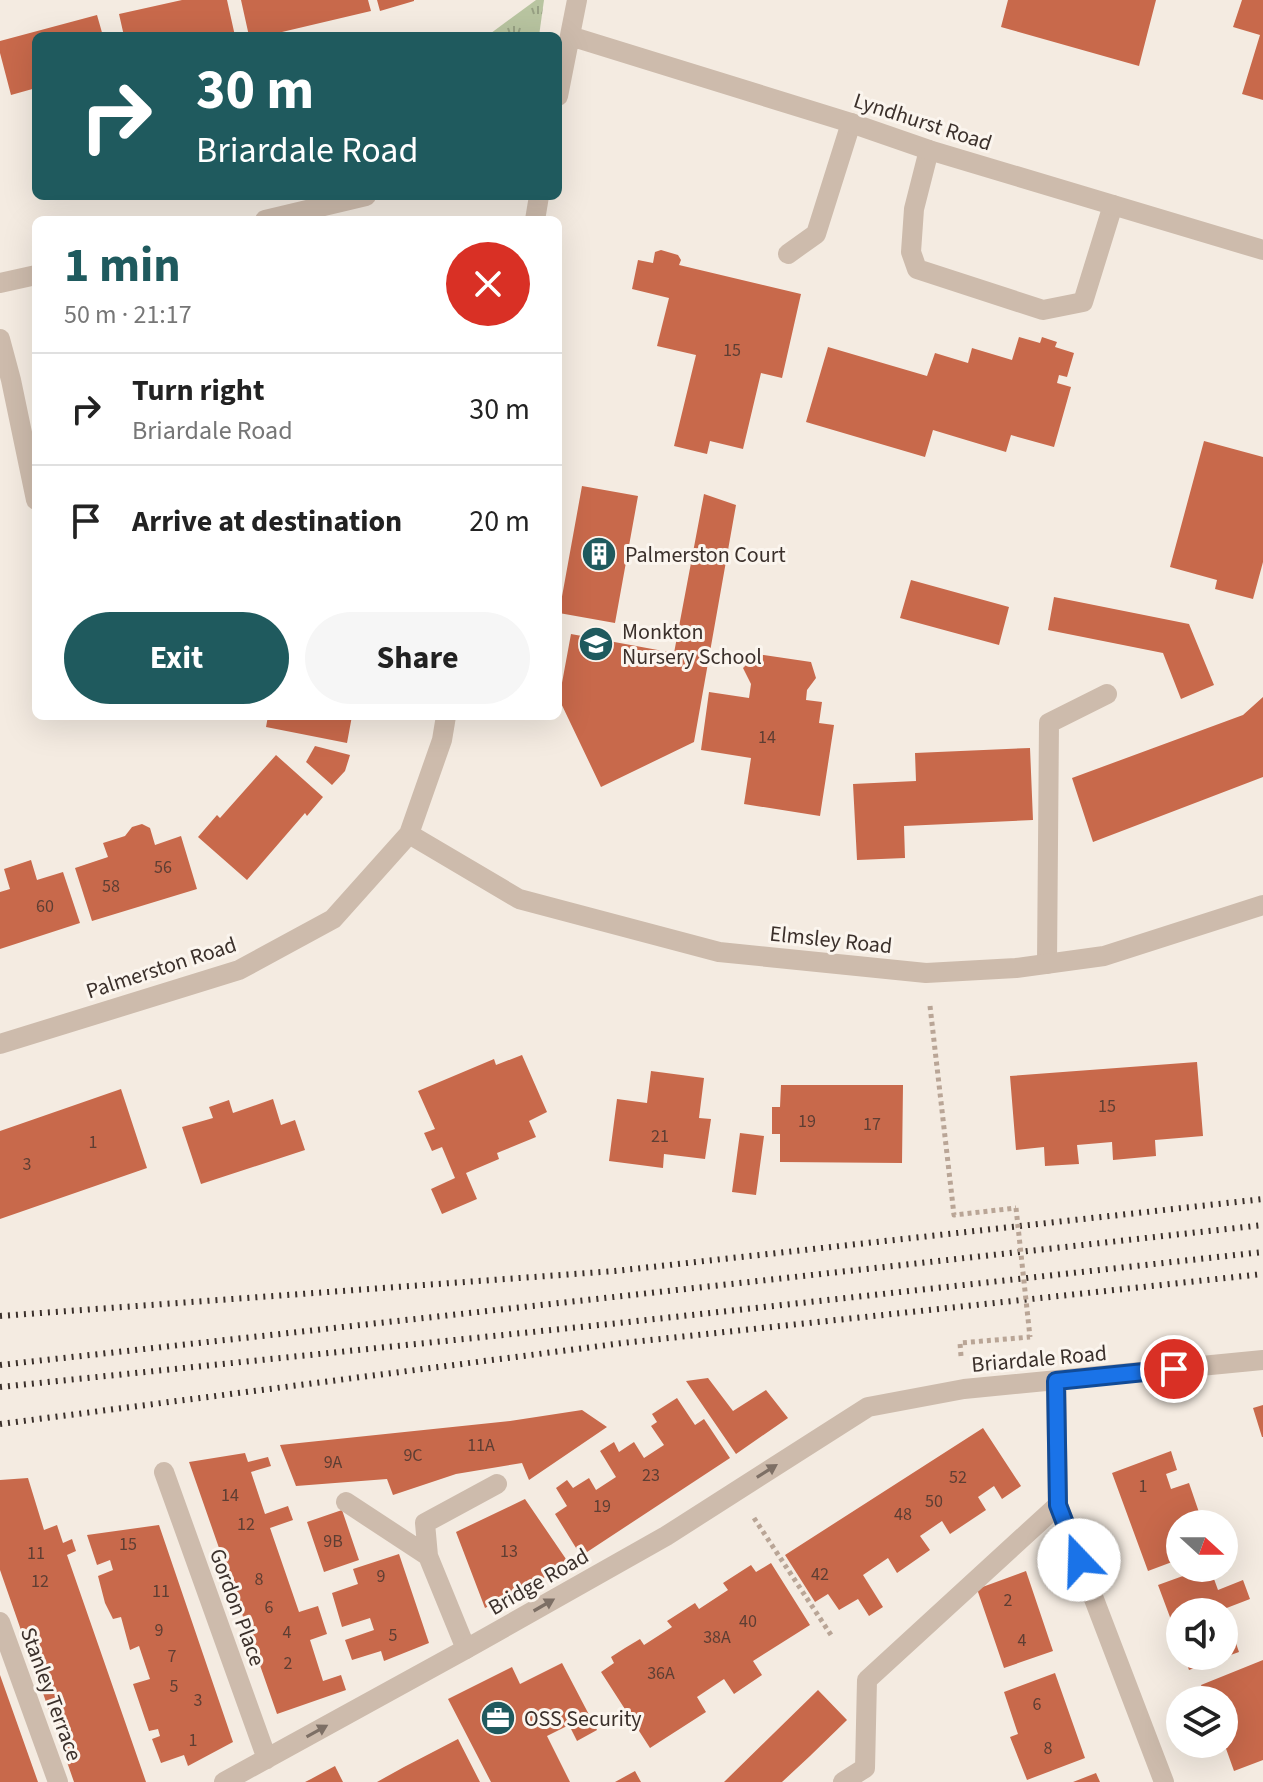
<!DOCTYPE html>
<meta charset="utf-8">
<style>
:root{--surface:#fff;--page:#f6f6f6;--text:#222;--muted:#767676;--line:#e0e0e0;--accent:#1f5a5e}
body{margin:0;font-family:"Source Sans 3",sans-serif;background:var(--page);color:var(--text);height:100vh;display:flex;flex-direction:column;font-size:30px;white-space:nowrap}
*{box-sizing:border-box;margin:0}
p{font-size:26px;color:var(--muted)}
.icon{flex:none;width:44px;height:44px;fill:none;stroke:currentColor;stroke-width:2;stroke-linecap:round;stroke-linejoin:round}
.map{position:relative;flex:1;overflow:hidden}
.drawer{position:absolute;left:32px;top:216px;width:530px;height:504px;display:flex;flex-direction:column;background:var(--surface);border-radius:12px;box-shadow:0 8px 32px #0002}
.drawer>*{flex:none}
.banner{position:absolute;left:32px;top:32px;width:530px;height:168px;border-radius:12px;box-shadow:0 8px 32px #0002;background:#1f5a5e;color:#fff;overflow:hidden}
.needle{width:52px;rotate:111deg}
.tools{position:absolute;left:1166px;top:1510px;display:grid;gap:16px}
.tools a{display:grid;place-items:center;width:72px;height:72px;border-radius:50%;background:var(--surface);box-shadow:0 8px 32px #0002;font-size:40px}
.pin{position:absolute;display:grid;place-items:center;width:68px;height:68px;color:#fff;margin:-34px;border:4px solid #fff;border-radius:50%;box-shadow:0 2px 8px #0007}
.me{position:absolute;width:88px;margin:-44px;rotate:339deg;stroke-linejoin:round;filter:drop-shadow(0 0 6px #0008)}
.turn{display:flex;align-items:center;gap:28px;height:168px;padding:0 32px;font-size:36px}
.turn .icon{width:104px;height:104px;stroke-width:2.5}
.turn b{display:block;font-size:56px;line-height:68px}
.round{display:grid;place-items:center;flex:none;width:84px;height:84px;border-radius:42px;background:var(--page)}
.summary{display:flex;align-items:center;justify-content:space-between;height:136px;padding:0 32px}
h1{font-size:48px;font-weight:700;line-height:60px;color:var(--accent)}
.button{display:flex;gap:16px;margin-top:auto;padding:16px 32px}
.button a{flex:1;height:92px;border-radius:48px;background:var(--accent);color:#fff;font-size:32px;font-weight:700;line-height:92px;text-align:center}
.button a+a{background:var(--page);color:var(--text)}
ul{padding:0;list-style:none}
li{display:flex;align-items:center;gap:24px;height:112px;padding:0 32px;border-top:2px solid var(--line)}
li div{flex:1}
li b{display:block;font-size:30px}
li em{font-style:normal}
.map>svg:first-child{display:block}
</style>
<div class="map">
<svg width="1263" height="1782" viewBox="0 0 1263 1782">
<defs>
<pattern id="grass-tufts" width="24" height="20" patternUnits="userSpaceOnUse" patternTransform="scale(2)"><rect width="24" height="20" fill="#b8c4a0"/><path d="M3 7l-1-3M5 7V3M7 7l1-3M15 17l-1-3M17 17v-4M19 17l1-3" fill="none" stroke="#97a083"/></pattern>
</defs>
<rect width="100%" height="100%" fill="#f4ebe1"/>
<path fill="url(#grass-tufts)" d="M 536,0 L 544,0 L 539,36 L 487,36 Z"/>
<path fill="#c8694b" d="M 182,0 L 227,0 L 235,36 L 124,36 L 119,14 Z
M 241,0 L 368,0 L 371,11 L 265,36 L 249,36 Z
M 377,0 L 414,0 L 414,1 L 380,11 Z
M 1008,0 L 1156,0 L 1139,66 L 1001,27 Z
M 1242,0 L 1263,0 L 1263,100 L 1242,94 L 1260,35 L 1233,27 Z
M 97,15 L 103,36 L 36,36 L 36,88 L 11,95 L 0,53 L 0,41 Z
M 661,250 L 678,255 L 681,260 L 679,265 L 801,294 L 782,378 L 761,373 L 743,449 L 710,441 L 707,454 L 674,446 L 696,355 L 657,346 L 669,298 L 632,289 L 638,260 L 653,263 L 655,252 Z
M 1019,337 L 1040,343 L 1042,337 L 1057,342 L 1055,347 L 1074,353 L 1067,377 L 1059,375 L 1057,383 L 1071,387 L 1054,447 L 1011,435 L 1006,452 L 933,430 L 925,457 L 806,422 L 828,347 L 927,376 L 935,353 L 968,363 L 972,348 L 1012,360 Z
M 1204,441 L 1263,457 L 1263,562 L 1253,599 L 1215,589 L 1217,580 L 1170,567 Z
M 582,486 L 638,496 L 615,623 L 559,613 Z
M 704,494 L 736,505 L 694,742 L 601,787 L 559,699 L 571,634 L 674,653 Z
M 911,580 L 1009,607 L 999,645 L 900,618 Z
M 1054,597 L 1189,624 L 1214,685 L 1181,699 L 1163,653 L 1048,630 Z
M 757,654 L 811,662 L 816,678 L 807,690 L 806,700 L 822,702 L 819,723 L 834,725 L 820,816 L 744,804 L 751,758 L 701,750 L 709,692 L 749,698 L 751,684 L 743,668 Z
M 1263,697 L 1263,777 L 1093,842 L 1072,778 L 1243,715 Z
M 268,716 L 352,716 L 347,743 L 266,727 Z
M 315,746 L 350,755 L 345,771 L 332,785 L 306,762 Z
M 1030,748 L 1033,820 L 904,826 L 905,858 L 857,860 L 853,784 L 916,781 L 915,753 Z
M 276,755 L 323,797 L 307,816 L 305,813 L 247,880 L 198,837 L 217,815 L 220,818 Z
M 142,824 L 150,828 L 155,845 L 181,836 L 197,889 L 92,921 L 75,868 L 108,857 L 103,843 L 125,836 L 132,827 Z
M 31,860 L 37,880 L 63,872 L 80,923 L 0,949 L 0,892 L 10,889 L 4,869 Z
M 522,1055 L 547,1112 L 529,1121 L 536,1137 L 497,1153 L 499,1159 L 466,1173 L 477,1199 L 442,1214 L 431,1189 L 455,1178 L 442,1147 L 432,1151 L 424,1133 L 435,1129 L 418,1091 L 494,1059 L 496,1065 Z
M 1197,1062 L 1203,1136 L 1155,1140 L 1156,1156 L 1113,1160 L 1112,1142 L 1077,1145 L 1079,1164 L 1045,1166 L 1044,1147 L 1016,1150 L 1010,1076 Z
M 651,1071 L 704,1078 L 699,1118 L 711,1119 L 705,1159 L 664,1154 L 663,1168 L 609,1161 L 617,1099 L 647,1103 Z
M 781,1085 L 903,1085 L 902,1163 L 780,1162 L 780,1134 L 772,1134 L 772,1107 L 780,1107 Z
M 121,1089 L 147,1168 L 0,1219 L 0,1131 Z
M 273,1099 L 281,1125 L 295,1120 L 305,1150 L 201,1184 L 182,1127 L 213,1118 L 209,1107 L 229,1100 L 233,1113 Z
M 740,1133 L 764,1136 L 756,1195 L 732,1192 Z
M 708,1378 L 733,1411 L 766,1390 L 788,1418 L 736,1454 L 686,1381 Z
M 677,1398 L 695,1425 L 704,1419 L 730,1458 L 581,1556 L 555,1514 L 567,1506 L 556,1488 L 567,1480 L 573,1488 L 589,1478 L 596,1490 L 616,1477 L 600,1451 L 614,1442 L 619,1452 L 634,1442 L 644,1458 L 664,1445 L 651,1426 L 657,1422 L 652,1414 Z
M 1263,1405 L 1263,1437 L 1262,1437 L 1253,1408 Z
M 582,1410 L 607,1427 L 529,1480 L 522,1463 L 456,1474 L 393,1495 L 387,1479 L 296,1486 L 280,1445 L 510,1421 Z
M 983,1428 L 1021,1486 L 1002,1499 L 994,1486 L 978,1497 L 986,1510 L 950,1534 L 942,1521 L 920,1536 L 930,1550 L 897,1573 L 888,1558 L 863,1575 L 883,1607 L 869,1616 L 858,1599 L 839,1610 L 828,1594 L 815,1602 L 785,1555 Z
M 1171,1451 L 1177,1470 L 1166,1474 L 1171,1489 L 1189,1483 L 1203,1524 L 1180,1524 L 1180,1559 L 1148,1571 L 1112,1473 Z
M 245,1453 L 248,1462 L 268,1457 L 271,1466 L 251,1472 L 265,1514 L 288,1506 L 293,1520 L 270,1528 L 299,1612 L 318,1606 L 327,1634 L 310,1640 L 323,1681 L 341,1675 L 346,1690 L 277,1714 L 189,1462 Z
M 28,1478 L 44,1530 L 57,1525 L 63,1543 L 72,1539 L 76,1551 L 67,1555 L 146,1782 L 74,1782 L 0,1570 L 0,1480 Z
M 525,1499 L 568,1562 L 542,1579 L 485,1608 L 456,1532 Z
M 342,1510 L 359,1560 L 324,1572 L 307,1522 Z
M 159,1525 L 233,1742 L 188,1766 L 184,1755 L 161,1763 L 152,1739 L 160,1736 L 158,1729 L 149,1731 L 133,1684 L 150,1679 L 139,1646 L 130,1650 L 121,1617 L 113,1619 L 105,1603 L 98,1576 L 113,1570 L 110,1560 L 97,1565 L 87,1535 Z
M 399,1554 L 429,1643 L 384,1661 L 381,1651 L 352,1660 L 345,1640 L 374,1630 L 370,1618 L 342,1627 L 332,1593 L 358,1584 L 353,1569 Z
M 771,1563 L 810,1625 L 753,1661 L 762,1675 L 734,1694 L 724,1679 L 697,1697 L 706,1712 L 650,1748 L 601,1672 L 614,1663 L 611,1657 L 625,1648 L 640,1639 L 644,1645 L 672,1627 L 667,1621 L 695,1603 L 699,1609 L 728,1590 L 723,1583 L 751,1565 L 756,1572 Z
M 1205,1568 L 1210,1568 L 1218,1590 L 1243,1580 L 1250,1599 L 1224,1609 L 1239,1652 L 1189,1670 L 1184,1656 L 1224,1656 L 1224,1612 L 1180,1612 L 1180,1644 L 1158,1585 Z
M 1026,1571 L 1053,1651 L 1004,1668 L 977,1589 Z
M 1263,1660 L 1263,1760 L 1234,1771 L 1224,1743 L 1224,1700 L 1207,1700 L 1201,1685 Z
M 562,1663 L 597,1730 L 577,1741 L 569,1725 L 547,1736 L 570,1782 L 491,1782 L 448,1699 L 512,1667 L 520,1684 Z
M 1055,1673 L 1085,1758 L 1027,1780 L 1010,1737 L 1018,1734 L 1004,1692 Z
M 0,1675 L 38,1782 L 0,1782 Z
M 818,1690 L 847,1720 L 810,1756 L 782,1782 L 724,1782 Z
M 458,1739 L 480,1782 L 377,1782 L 404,1767 Z
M 335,1766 L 343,1782 L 305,1782 L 311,1779 Z
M 635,1771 L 641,1782 L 615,1782 Z
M 1096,1773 L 1100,1782 L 1073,1782 Z"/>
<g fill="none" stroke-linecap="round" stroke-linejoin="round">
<path stroke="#b9a596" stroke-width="5" stroke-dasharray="4 4" stroke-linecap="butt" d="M 930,1006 L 954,1215 L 1016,1208
M 961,1356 L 960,1343 L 1030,1337
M 754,1518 L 831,1635"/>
<path stroke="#cdbbac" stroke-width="20" d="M 929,150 L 914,209 L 911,252 L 917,269 L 1043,310 L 1083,302 L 1113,205
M 788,254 L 816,234 L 851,123
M 1047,964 L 1049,723 L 1107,694
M 346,1502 L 428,1556 L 466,1649
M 428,1556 L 425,1523 L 497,1484
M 843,1782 L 865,1768 L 867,1680 L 1058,1505"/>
<path stroke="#cdbbac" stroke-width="20" d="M 570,36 L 851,123 L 929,150 L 1263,250
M 558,96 L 577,0
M 265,220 L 366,196
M 535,220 L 539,196
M 0,283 L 36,275
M 0,339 L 11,380 L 36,500
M 409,834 L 519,899 L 719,952 L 926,973 L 1016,968 L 1104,956 L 1263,905
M 0,1044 L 239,970 L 333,919 L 409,834 L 442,740 L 446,716
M 1056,1381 L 1058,1505 L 1164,1782
M 164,1472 L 267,1759
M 0,1622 L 58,1782
M 224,1782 L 466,1649 L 666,1536 L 868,1407 L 964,1389 L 1263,1360"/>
<path stroke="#3b302b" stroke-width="6" stroke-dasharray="2 6" stroke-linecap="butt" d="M 0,1316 L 615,1271 L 1263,1199
M 0,1365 L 1263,1225
M 0,1387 L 619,1323 L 1263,1252
M 0,1424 L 623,1343 L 1263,1274"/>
<path stroke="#b9a596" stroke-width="5" stroke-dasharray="4 4" stroke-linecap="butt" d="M 1016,1208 L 1030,1337"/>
</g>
<defs><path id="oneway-solid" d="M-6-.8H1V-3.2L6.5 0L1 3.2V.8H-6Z" transform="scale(2)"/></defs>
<g fill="#7d6f65">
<use href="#oneway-solid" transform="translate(767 1471) rotate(-32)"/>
<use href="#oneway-solid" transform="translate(544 1605) rotate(-30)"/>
<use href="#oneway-solid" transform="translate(317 1731) rotate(-29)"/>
</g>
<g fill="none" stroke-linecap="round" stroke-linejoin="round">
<g stroke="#114b97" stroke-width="20">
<path id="route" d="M 1079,1560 L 1058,1505 L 1056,1381 L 1174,1369"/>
</g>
<use href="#route" stroke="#1a73e8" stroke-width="14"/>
</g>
<defs>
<g id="building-disc" transform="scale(1.8)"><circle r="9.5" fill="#1f5a5e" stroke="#fbf5ee"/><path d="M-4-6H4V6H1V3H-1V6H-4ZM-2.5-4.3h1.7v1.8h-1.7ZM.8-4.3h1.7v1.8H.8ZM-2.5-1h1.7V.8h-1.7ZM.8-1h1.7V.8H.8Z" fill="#fff"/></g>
<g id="school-disc" transform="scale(1.8)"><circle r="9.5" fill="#1f5a5e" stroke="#fbf5ee"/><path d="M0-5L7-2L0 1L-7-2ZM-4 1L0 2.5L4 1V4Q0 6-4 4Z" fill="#fff"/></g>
<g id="office-disc" transform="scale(1.8)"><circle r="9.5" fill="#1f5a5e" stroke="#fbf5ee"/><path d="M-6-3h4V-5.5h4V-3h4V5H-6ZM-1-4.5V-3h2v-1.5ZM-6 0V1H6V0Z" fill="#fff"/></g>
</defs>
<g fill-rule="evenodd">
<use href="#building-disc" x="599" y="554"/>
<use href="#school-disc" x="596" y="644"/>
<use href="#office-disc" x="498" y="1718"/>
</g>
<g text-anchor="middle" stroke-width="6" stroke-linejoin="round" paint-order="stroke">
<g font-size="18" fill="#5e3e33">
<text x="732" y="356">15</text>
<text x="767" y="743">14</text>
<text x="163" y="873">56</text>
<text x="111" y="892">58</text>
<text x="45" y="912">60</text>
<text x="1107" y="1112">15</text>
<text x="807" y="1127">19</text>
<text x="872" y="1130">17</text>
<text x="660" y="1142">21</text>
<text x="93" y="1148">1</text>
<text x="27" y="1170">3</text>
<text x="481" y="1451">11A</text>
<text x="413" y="1461">9C</text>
<text x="333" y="1468">9A</text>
<text x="651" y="1481">23</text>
<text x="958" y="1483">52</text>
<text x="1143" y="1492">1</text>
<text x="230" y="1501">14</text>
<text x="934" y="1507">50</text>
<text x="602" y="1512">19</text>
<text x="903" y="1520">48</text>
<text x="246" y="1530">12</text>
<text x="333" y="1547">9B</text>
<text x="128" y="1550">15</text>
<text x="509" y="1557">13</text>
<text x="36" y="1559">11</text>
<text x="820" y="1580">42</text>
<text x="381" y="1582">9</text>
<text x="259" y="1585">8</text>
<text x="40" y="1587">12</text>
<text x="161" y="1597">11</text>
<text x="1008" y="1606">2</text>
<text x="269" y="1613">6</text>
<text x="748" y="1627">40</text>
<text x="159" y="1636">9</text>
<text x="287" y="1638">4</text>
<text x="393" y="1641">5</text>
<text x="717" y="1643">38A</text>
<text x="1022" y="1646">4</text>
<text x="172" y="1662">7</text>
<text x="288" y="1669">2</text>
<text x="661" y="1679">36A</text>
<text x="174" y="1692">5</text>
<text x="198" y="1706">3</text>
<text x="1037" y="1710">6</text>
<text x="193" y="1746">1</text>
<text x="1048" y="1754">8</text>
</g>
<g font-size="22" fill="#3b302b" stroke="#fbf5ee">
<text transform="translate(923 121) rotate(18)" y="8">Lyndhurst Road</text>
<text transform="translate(831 939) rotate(6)" y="8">Elmsley Road</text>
<text transform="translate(161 967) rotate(-18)" y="8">Palmerston Road</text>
<text transform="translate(1039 1358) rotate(-5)" y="8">Briardale Road</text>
<text transform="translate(538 1581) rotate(-30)" y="8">Bridge Road</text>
<text transform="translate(238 1607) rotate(70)" y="8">Gordon Place</text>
<text transform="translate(52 1694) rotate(70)" y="8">Stanley Terrace</text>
</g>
<g font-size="22" fill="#3b302b" stroke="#fbf5ee" text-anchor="start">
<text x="625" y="562">Palmerston Court</text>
<text x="622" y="639">Monkton<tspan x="622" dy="25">Nursery School</tspan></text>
<text x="524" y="1726">OSS Security</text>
</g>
</g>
</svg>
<div class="tools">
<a><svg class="needle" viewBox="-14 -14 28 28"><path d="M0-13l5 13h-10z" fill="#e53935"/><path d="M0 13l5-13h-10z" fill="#767676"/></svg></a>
<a><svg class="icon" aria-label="sound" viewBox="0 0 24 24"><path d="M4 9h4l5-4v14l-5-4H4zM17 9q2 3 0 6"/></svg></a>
<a><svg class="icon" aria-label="layers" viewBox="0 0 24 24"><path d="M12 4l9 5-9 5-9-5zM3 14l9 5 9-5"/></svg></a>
</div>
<div class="pin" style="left:1174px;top:1369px;background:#d93025"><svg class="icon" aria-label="arrive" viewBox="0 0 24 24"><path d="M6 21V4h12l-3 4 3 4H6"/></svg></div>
<svg class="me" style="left:1079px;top:1560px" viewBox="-20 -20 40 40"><circle r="19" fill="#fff"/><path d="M0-13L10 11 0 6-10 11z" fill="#1a73e8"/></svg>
<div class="banner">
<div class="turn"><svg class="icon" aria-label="right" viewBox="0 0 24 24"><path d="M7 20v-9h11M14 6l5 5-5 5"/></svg><div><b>30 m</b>Briardale Road</div></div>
</div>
<section class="drawer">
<div class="summary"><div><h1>1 min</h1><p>50 m · 21:17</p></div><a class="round" style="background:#d93025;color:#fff"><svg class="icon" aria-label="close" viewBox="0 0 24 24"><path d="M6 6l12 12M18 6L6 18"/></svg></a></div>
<ul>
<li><svg class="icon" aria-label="right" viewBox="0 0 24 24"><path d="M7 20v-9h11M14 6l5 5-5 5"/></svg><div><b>Turn right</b><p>Briardale Road</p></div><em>30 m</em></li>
<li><svg class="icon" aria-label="arrive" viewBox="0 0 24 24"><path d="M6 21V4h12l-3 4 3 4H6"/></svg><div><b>Arrive at destination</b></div><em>20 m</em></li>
</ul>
<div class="button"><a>Exit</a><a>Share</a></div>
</section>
</div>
